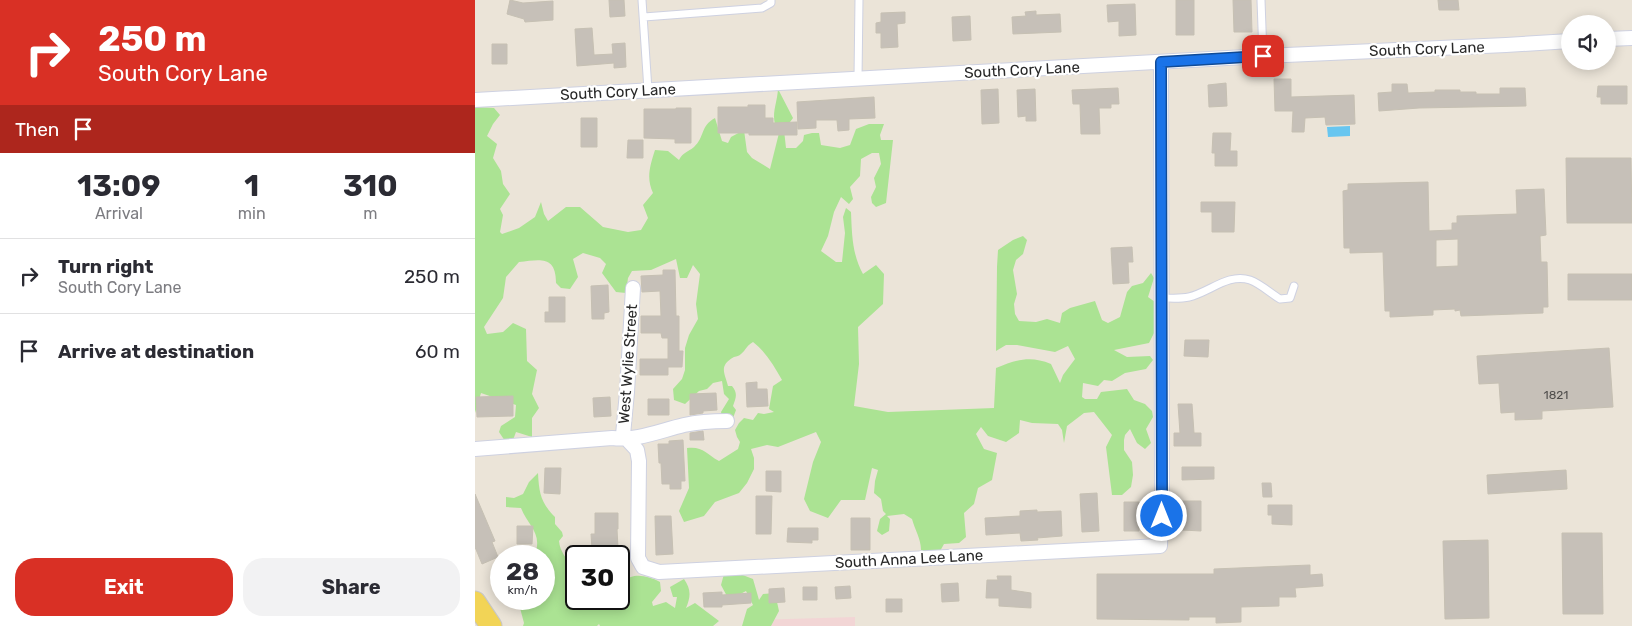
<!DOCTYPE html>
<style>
:root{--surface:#fff;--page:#f2f2f3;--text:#2b2b33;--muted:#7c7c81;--line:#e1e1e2;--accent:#d93025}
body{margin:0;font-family:Rubik,sans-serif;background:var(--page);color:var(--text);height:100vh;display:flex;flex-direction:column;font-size:19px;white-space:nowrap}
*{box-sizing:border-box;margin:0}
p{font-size:16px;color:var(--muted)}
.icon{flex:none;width:28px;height:28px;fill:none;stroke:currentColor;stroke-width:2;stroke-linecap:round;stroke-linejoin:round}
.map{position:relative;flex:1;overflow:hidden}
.sheet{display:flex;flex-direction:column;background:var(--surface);width:475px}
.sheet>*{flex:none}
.guide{background:#d93025;color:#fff;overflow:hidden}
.controls{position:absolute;left:1086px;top:15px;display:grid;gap:10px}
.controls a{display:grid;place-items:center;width:55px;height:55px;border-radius:50%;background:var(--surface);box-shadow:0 2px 12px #0003;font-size:25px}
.speed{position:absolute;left:15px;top:545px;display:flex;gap:10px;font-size:25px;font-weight:700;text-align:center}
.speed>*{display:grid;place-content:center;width:65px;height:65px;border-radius:50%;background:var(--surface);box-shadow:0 2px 12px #0003;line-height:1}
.speed small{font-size:12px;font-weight:400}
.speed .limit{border:2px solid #111;border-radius:8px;background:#fff;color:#111}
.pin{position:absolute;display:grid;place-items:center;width:42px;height:42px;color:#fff;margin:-21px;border-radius:10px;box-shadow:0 2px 8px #0006}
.me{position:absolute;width:55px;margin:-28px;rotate:0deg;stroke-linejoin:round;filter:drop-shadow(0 0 4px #0008)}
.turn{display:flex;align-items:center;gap:18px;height:105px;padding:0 15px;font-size:22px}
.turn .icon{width:65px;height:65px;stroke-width:2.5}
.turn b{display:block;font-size:35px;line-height:42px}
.then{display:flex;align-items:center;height:48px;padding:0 15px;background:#0003;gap:10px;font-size:19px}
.eta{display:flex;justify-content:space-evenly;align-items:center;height:85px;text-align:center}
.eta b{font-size:30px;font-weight:700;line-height:35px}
.button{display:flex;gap:10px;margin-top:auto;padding:10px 15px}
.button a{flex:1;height:58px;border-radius:20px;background:var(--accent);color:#fff;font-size:20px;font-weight:700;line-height:58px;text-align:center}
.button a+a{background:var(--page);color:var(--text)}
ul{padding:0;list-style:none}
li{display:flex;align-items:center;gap:15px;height:75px;padding:0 15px;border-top:1px solid var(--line)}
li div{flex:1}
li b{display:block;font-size:19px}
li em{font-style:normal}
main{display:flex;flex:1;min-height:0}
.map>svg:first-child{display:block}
</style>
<main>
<section class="sheet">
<div class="guide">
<div class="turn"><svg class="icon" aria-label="right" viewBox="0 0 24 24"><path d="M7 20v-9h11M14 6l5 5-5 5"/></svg><div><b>250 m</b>South Cory Lane</div></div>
<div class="then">Then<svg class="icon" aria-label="arrive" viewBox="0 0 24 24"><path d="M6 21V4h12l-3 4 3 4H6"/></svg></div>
</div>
<div class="eta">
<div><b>13:09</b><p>Arrival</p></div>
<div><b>1</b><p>min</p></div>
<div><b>310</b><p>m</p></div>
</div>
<ul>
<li><svg class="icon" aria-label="right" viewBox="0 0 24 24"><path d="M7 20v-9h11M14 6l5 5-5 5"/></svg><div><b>Turn right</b><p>South Cory Lane</p></div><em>250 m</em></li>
<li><svg class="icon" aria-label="arrive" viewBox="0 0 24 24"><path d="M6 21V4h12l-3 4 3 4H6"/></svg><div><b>Arrive at destination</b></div><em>60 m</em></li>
</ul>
<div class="button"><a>Exit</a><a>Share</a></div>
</section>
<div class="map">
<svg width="1157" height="626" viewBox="0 0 1157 626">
<rect width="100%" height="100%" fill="#ebe4d8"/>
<path fill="#f2d5d5" d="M 380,617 L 380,626 L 278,626 L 278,620 Z"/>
<path fill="#abe393" d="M 303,89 L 318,118 L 309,130 L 311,148 L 321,148 L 328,141 L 329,135 L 337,133 L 344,133 L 346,145 L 365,148 L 375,145 L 381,129 L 394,124 L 409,124 L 405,135 L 406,140 L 418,140 L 411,203 L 401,207 L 397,203 L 396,197 L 401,187 L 399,178 L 406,164 L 404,153 L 397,153 L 386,159 L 385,176 L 375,187 L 378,199 L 374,204 L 366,197 L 359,212 L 353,236 L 346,251 L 361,262 L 367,262 L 370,233 L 368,217 L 371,208 L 376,212 C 377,234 377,254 388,274 L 401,265 L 409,274 L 408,304 L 383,327 L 384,364 L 379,406 L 413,412 L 519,408 L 521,368 C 541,360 555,355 576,364 L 585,383 L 588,375 L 600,359 L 593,346 L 580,352 L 542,345 L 531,345 L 521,351 L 522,267 L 523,250 L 538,240 L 548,236 L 552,240 L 548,254 L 541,260 L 538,270 L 542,294 L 539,304 L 540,314 L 544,321 L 561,322 L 572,319 L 585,323 L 587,313 L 595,308 L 620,301 L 627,320 L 633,323 L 645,317 L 652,292 L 657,286 L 668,283 L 676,273 L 679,278 L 673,297 L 680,302 L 680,331 L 674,343 L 639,350 L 652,357 L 675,356 L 678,360 L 671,369 L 650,373 L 637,381 L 629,380 L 623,386 L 608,383 L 607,397 L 610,399 L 622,399 L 626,392 L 652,389 L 659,400 L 670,404 L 677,411 L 678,417 L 671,429 L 676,443 L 670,449 L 662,443 L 655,429 L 650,435 L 649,440 L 649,450 L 657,462 L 658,475 L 656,487 L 647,495 L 637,495 L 631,447 L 637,435 L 619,412 L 609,413 L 592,426 L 589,443 L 587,430 L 583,424 L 557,423 L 545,420 L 544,433 L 531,442 L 513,436 L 506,427 L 501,434 L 509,449 L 522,453 L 517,480 L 503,488 L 499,504 L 489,513 L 491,537 L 484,543 L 469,544 L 459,562 L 446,550 C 446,539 440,530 437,519 L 429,514 L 412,516 L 415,519 L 414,531 L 407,535 L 402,531 L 405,519 L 411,514 L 408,511 L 406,499 L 399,493 L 400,481 L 403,470 L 397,468 L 390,500 L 366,500 L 353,518 L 335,511 L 329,499 L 338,462 L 346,442 L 341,432 L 303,447 L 292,445 L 276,449 L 279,458 L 279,469 L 272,483 L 264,493 L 240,502 L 229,516 L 209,522 L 204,511 L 214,488 L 212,448 C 228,446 231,454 244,461 L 263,449 L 265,442 L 262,437 L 260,430 L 264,423 L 269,418 L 278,420 L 283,413 L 289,414 L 299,412 L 294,409 L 298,386 L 307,380 C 299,366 291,352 278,342 C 270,347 272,349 266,354 C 264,356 262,356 259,357 C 243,366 250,373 253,386 L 257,386 C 263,393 261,398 258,406 L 261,410 L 258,418 L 247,416 L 246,412 L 254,399 L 249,394 L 247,381 L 238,383 L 232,389 L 224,391 L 210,404 L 199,400 L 198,389 L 207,379 L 210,370 L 210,348 L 214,335 L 223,319 L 221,304 L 225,274 L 218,265 L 212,278 L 205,278 L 201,259 L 176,270 L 157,271 L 153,278 L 151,293 L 141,292 L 127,273 L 131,264 L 125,258 L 108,253 L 98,259 L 103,277 L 95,289 L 86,288 L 81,283 C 81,255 65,260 44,262 L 31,277 L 28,298 L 9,327 L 12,334 L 28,332 L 38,323 L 51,329 L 52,361 L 62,370 L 57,394 L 64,408 L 57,418 L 57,437 L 41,432 L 38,440 L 30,441 L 24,432 L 26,426 L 40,417 L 41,405 L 6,393 L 0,413 L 0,107 L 19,108 L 25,115 L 18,124 L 12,136 L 22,144 L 18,158 L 26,171 L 28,184 L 35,194 L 25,209 L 28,215 L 25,232 L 27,234 L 44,228 L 60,217 L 66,202 L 69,214 L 73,221 L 91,207 L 105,207 L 128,227 L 153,232 L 166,230 L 173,218 L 168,205 L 178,193 C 171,178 175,166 180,150 L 193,151 L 204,160 C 208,152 213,152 219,147 C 230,137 225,126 240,118 L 247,141 L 253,143 L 256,137 L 269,130 L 272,152 L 277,158 L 295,169 L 304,133 C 294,117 302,106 303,89 Z
M 63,473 C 64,493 66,503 80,517 L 80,524 L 87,532 L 88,536 L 84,541 C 85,553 92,556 94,567 L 101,571 L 101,599 L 124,599 L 129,602 L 144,599 C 144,572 166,572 185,582 L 186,591 L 177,602 L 178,606 L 191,602 L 200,608 L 202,597 L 198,597 L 195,587 L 209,579 C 216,589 216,596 211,608 L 220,603 L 244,621 L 238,626 L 125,626 L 124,624 L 122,626 L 48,626 L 49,623 L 45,608 L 52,599 L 69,599 L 69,556 L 59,556 C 69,534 53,526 46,508 L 31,507 L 31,497 L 39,498 L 48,494 L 54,482 Z
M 249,574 L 265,574 L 278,579 L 284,600 L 288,594 L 300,593 L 304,611 L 296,626 L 267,626 L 272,609 L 278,605 L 271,591 L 254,600 L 246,585 Z"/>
<path fill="#68c6f0" d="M 875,126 L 875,136 L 853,137 L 852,127 Z"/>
<path fill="#c6c0b8" stroke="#c6c0b3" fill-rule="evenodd" d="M 35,0 L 48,3 L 78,1 L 78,20 L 50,22 L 49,19 L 32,14 Z
M 134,0 L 149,0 L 150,16 L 135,17 Z
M 701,0 L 719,0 L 719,35 L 701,35 Z
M 758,0 L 776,0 L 777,32 L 759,32 Z
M 963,0 L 983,0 L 984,10 L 964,10 Z
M 660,4 L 661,35 L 644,36 L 644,21 L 633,22 L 632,5 Z
M 561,11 L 561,15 L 585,14 L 586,32 L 538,34 L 537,17 L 551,16 L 550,12 Z
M 430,12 L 430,23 L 422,24 L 423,47 L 406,48 L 406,33 L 401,33 L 401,23 L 406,22 L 406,13 Z
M 495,16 L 496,40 L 478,41 L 477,17 Z
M 117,28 L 119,55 L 138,54 L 137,44 L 150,43 L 151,67 L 139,68 L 139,63 L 102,66 L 100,29 Z
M 17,44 L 32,44 L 32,64 L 17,64 Z
M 799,79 L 816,79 L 816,97 L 879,95 L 880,124 L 851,125 L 850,117 L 830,118 L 829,132 L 817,132 L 818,111 L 800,111 Z
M 751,83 L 752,106 L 734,107 L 733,85 Z
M 917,84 L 932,84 L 933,93 L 960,92 L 960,90 L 985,90 L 985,92 L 1001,92 L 1001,94 L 1025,94 L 1025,88 L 1050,88 L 1051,106 L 944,108 L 904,111 L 903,93 L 917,92 Z
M 1123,86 L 1152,86 L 1152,104 L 1126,104 L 1126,97 L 1122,97 Z
M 643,88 L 644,104 L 636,104 L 636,108 L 624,108 L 625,134 L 606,134 L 605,104 L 598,104 L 597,90 Z
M 523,89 L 524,123 L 507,124 L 506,90 Z
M 560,89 L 561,121 L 551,121 L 551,116 L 543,117 L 542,90 Z
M 399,97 L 400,118 L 374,119 L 374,130 L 363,131 L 362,120 L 341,120 L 341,128 L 323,129 L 322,102 Z
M 273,105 L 290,105 L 290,118 L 298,118 L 298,123 L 322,122 L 322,135 L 274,135 L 274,133 L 243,133 L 243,107 L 273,107 Z
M 201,108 L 216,108 L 216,143 L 200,143 L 200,139 L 169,138 L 169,109 L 201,109 Z
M 106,118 L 122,118 L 122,147 L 106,147 Z
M 738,133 L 756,133 L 755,151 L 762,151 L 762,166 L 740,166 L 740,153 L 737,153 Z
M 153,140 L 168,140 L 168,158 L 152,158 Z
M 1091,158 L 1156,158 L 1157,223 L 1092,223 Z
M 953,182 L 954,231 L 977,230 L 977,223 L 982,223 L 982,216 L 1042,214 L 1041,190 L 1069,189 L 1071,235 L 1065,236 L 1066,262 L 1072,262 L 1073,307 L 1068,307 L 1068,313 L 986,316 L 985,310 L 980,311 L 980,309 L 958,310 L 958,315 L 915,317 L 915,311 L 910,311 L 908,252 L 875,253 L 875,248 L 869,248 L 868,191 L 873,190 L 873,184 ZM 983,239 L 983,266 L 961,267 L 961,240 Z
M 726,202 L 760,202 L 759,232 L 737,232 L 737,212 L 726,212 Z
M 657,247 L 658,262 L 653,262 L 654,283 L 638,284 L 636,248 Z
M 188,270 L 200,270 L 201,316 L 204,316 L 204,351 L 208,351 L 207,367 L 193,367 L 193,375 L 165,375 L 165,359 L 193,359 L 193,338 L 187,338 L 186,333 L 166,333 L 166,316 L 186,316 L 185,291 L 167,292 L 166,276 L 188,275 Z
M 1093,274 L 1157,274 L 1157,300 L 1093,300 Z
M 133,285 L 134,312 L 129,313 L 129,319 L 117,319 L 116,286 Z
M 74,297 L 90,297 L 90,322 L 70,322 L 70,312 L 74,312 Z
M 710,340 L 734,340 L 733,357 L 709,356 Z
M 1134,348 L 1138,407 L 1067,411 L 1067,419 L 1040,420 L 1040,412 L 1026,413 L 1024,383 L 1004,384 L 1002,356 Z
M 282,382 L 282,389 L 292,389 L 293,406 L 272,407 L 271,383 Z
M 241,393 L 242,410 L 228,411 L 228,413 L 215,415 L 215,394 Z
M 38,396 L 38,416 L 2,417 L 1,397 Z
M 135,397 L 136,416 L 119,417 L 118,398 Z
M 173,399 L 194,399 L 194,415 L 173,415 Z
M 703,404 L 717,404 L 719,433 L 726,433 L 726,446 L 699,446 L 699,433 L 705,433 Z
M 228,431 L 229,440 L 215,440 L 215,433 Z
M 208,440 L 210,481 L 206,481 L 206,489 L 195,489 L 195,484 L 187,484 L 186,463 L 184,463 L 183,444 L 194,444 L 194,441 Z
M 707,467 L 739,467 L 739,479 L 707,480 Z
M 70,468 L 86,468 L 85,494 L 69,493 Z
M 1091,470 L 1092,489 L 1013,494 L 1012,475 Z
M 291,471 L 306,471 L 306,492 L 291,491 Z
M 787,483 L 796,483 L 797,497 L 788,497 Z
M 622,493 L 624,531 L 607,532 L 605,494 Z
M 0,494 L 20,541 L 17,542 L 23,557 L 7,564 L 0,547 Z
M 281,496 L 297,496 L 296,534 L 281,534 Z
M 707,501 L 726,501 L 726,531 L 707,530 Z
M 649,502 L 664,502 L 664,531 L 649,531 Z
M 793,505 L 817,505 L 817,525 L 797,524 L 797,515 L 793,515 Z
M 562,510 L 562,512 L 586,511 L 587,536 L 562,538 L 563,540 L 546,541 L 545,533 L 511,535 L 510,518 L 545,516 L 545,511 Z
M 120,513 L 143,513 L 143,529 L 142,529 L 143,548 L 117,549 L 116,534 L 120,534 Z
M 180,516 L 196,516 L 198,554 L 181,555 Z
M 376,518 L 395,518 L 395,550 L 376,550 Z
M 42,526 L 58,526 L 57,544 L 42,544 Z
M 313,528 L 343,528 L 343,540 L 337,540 L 337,543 L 312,542 Z
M 1087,533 L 1127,533 L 1128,614 L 1088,614 Z
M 1013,540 L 1014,618 L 970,619 L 968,541 Z
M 835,565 L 835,575 L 847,574 L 848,586 L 820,588 L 821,597 L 804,597 L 804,606 L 766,607 L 766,622 L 741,623 L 741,617 L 714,617 L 714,620 L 622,619 L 622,574 L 739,574 L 739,569 Z
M 522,576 L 536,576 L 536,590 L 556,593 L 556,608 L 524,606 L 524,598 L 511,598 L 512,580 L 523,580 Z
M 483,583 L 484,601 L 467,602 L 466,584 Z
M 375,586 L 376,598 L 361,599 L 360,587 Z
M 328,587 L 342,587 L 342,600 L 328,600 Z
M 309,588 L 310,602 L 294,603 L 294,589 Z
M 247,592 L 247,595 L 276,593 L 276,603 L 247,605 L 247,607 L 229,607 L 228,593 Z
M 411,599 L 427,599 L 427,612 L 411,612 Z"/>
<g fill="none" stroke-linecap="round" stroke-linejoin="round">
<g stroke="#ced1e1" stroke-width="9">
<path id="service" d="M 167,0 L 173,90
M 786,0 L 788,56
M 169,17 L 287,8 L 296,3 L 296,0
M 383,78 L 384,0
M 687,298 C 696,298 705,299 714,297 C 735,292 753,273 775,280 C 786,284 795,293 805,299 L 815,298 L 819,286"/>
</g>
<g stroke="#ced1e1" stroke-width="16">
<path id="minor" d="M 1132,39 L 1157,38
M 0,100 L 788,56 L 1031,45 L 1095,41
M 158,288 L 152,392 L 148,435 L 162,450 L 164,461 L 163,558 L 168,567 L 184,572 L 685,546 L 687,490 L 686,63
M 0,449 L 137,438 C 162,441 184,431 209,425 C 223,422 237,421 252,421"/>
</g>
<g stroke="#c7c7c7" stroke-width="23">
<path id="primary" d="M 0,602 L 16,626"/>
</g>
<use href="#service" stroke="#fff" stroke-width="7"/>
<use href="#minor" stroke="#fff" stroke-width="14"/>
<use href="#primary" stroke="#f2d456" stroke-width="21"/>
</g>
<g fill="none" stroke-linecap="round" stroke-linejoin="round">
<g stroke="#114b97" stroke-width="12">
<path id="route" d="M 687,516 L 686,62 L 788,56"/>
</g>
<use href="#route" stroke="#1a73e8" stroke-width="9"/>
</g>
<g text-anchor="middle" stroke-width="4.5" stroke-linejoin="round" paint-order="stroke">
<g font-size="12" fill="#504e4c">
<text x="1081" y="399">1821</text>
</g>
<g font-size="15" fill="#282828" stroke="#fff">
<text transform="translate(952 49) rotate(-2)" y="5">South Cory Lane</text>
<text transform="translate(547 70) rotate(-3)" y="5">South Cory Lane</text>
<text transform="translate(143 92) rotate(-3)" y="5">South Cory Lane</text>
<text transform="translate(153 364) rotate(-86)" y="5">West Wylie Street</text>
<text transform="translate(434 559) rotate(-3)" y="5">South Anna Lee Lane</text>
</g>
</g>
</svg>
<div class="controls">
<a><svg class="icon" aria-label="sound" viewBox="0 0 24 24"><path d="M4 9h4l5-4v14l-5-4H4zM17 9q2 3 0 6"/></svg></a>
</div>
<div class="speed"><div>28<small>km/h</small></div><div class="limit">30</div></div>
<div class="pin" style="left:788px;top:56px;background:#d93025"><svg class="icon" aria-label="arrive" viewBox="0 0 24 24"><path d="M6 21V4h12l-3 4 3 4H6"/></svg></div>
<svg class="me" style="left:687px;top:516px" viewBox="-20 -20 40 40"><circle r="17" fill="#1a73e8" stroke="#fff" stroke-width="3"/><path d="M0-11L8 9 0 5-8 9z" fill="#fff"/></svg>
</div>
</main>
